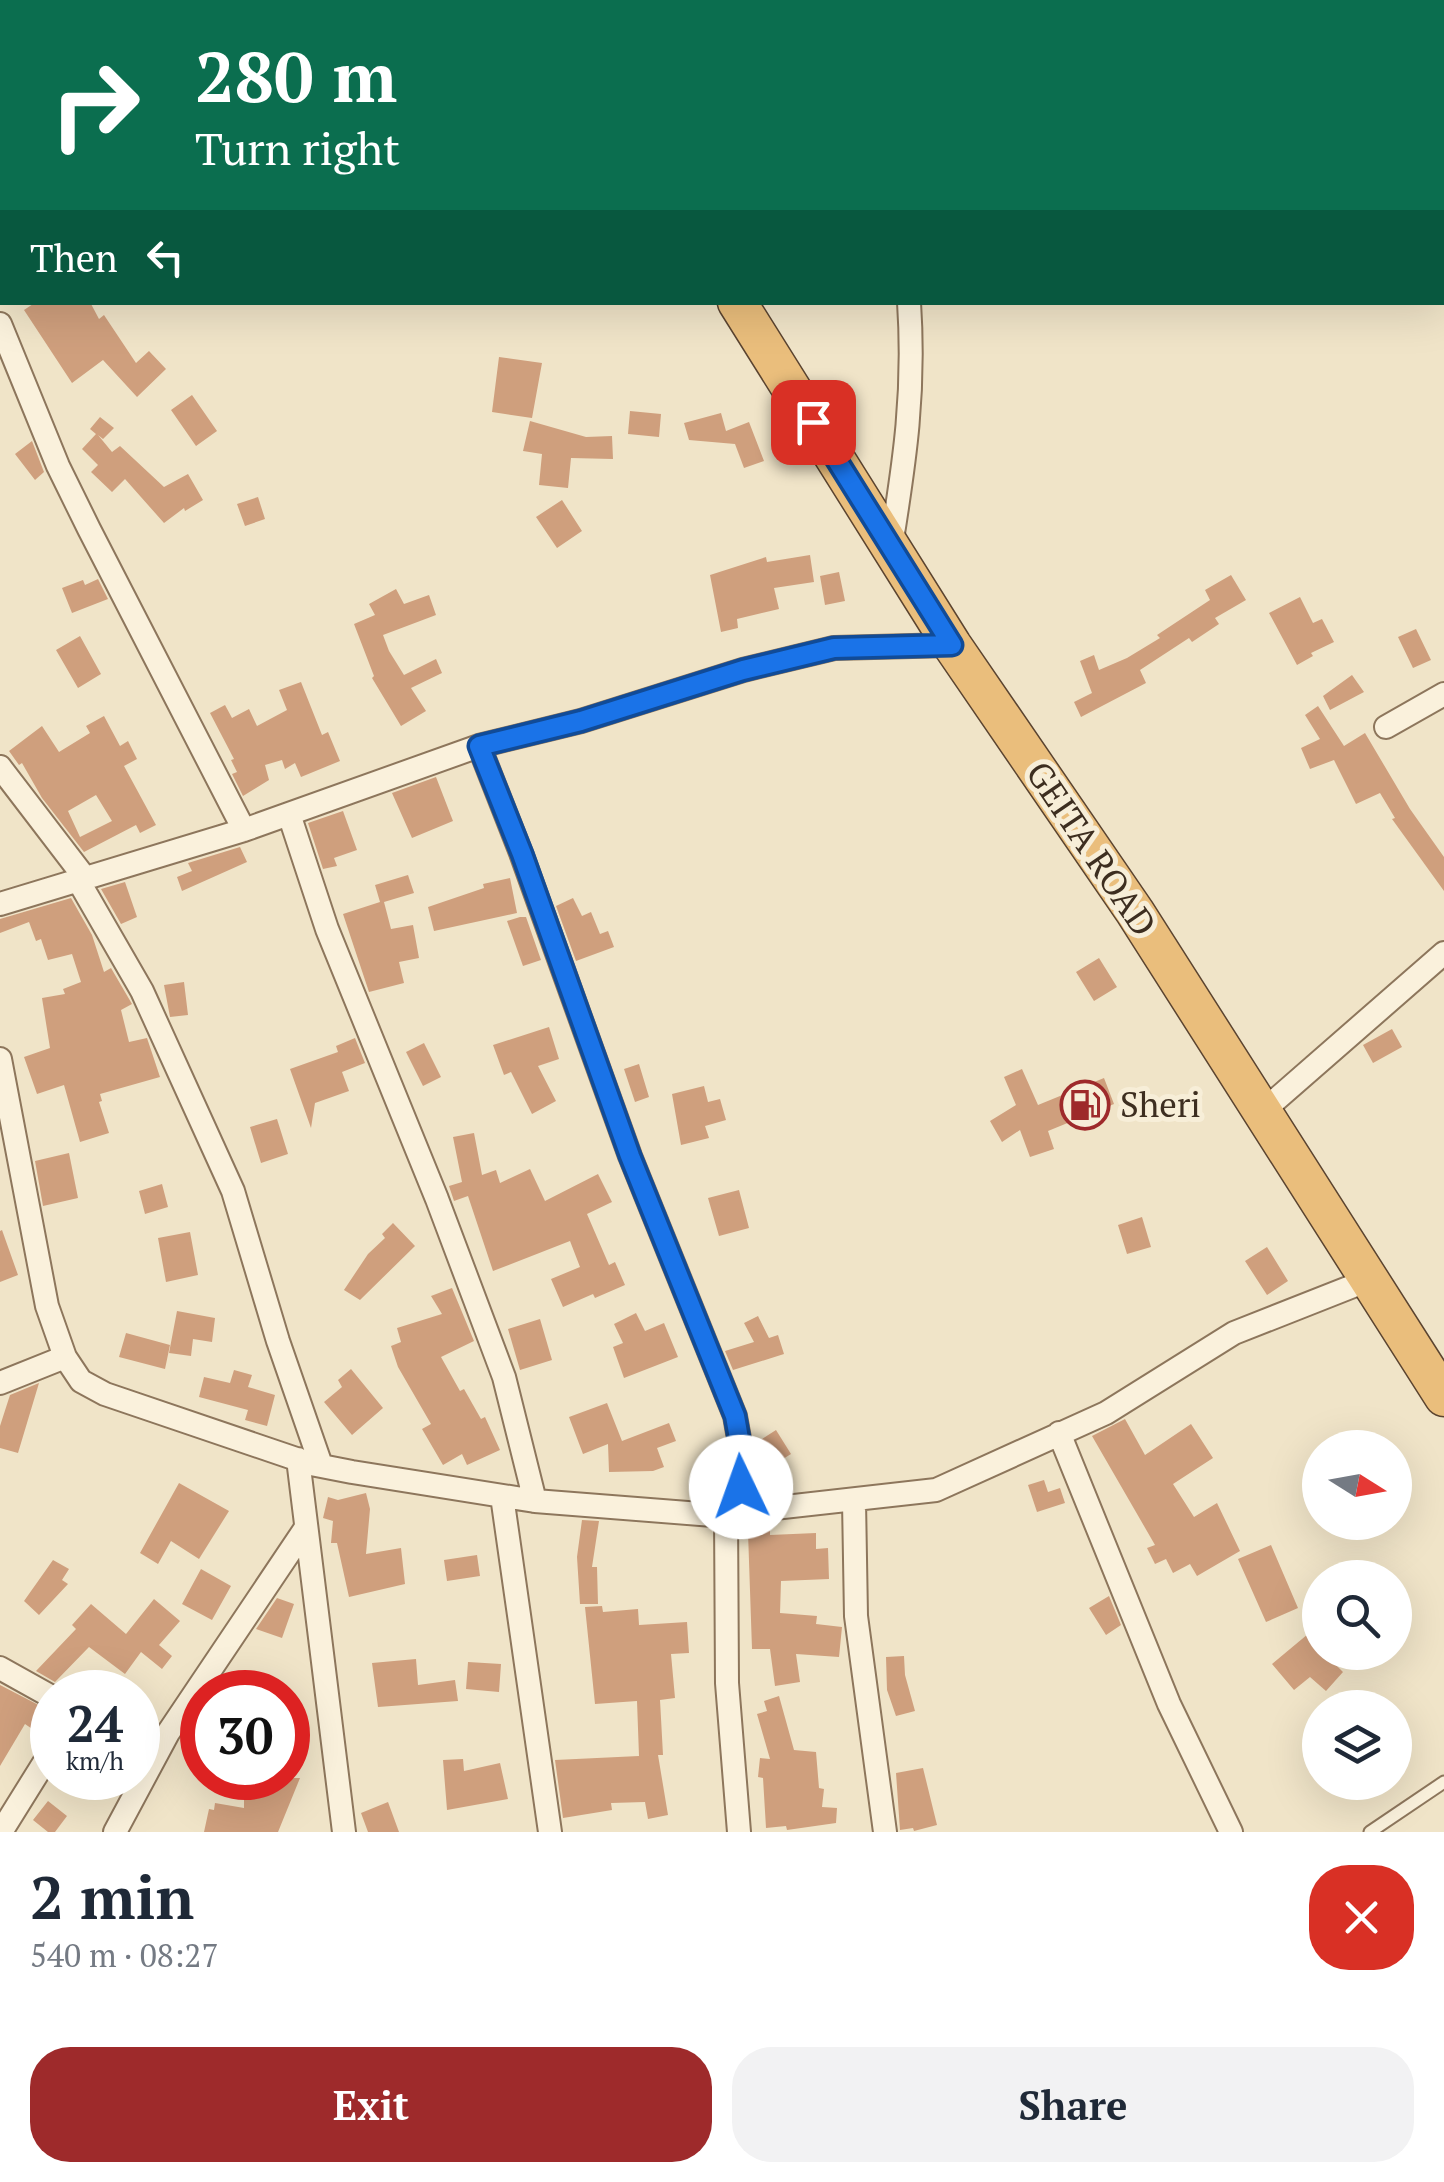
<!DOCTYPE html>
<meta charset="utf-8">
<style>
:root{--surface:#fff;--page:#f2f2f3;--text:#1f2937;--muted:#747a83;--accent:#9e2a2b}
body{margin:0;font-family:"PT Serif",serif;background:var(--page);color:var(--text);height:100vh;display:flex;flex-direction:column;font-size:38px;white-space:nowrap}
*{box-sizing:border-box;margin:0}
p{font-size:32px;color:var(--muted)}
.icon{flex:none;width:55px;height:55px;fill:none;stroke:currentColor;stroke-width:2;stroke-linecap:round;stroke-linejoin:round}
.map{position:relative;height:1832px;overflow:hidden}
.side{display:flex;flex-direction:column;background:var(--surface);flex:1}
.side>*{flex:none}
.hud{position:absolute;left:0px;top:0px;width:1445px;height:305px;box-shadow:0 10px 40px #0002;background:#0b6e4f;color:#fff;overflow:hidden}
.needle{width:65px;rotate:101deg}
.tools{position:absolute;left:1302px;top:1430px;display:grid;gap:20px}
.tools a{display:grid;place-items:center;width:110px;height:110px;border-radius:50%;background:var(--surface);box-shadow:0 10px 40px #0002;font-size:50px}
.speed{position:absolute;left:30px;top:1670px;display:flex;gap:20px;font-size:50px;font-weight:700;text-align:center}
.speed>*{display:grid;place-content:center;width:130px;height:130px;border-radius:50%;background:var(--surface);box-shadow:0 10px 40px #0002;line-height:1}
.speed small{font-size:25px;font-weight:400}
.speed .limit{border:15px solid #d22;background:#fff;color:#111}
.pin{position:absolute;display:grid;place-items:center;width:85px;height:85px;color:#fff;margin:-42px;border-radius:20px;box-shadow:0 5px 15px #0006}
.me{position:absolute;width:110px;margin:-55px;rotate:357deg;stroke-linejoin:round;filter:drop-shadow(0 0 8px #0008)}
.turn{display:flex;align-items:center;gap:35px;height:210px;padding:0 30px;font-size:45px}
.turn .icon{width:130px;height:130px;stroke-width:2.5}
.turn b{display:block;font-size:70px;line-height:85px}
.then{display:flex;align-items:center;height:95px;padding:0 30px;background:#0003;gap:20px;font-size:38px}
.round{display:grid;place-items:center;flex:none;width:105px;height:105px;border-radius:40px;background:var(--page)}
.headline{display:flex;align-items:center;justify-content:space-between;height:170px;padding:0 30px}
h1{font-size:60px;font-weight:600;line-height:75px}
.cta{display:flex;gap:20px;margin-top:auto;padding:20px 30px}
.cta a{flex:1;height:115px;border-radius:40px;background:var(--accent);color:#fff;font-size:40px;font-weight:600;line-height:115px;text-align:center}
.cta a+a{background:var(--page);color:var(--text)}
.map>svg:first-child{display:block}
</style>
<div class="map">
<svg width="1444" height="1832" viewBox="0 0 1444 1832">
<rect width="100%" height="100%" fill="#f0e4c8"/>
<path fill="#cf9f7d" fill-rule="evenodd" d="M 36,302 L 90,302 L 99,319 L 104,315 L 136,363 L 149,351 L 166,369 L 137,397 L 103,360 L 72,383 L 24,310 Z
M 499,357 L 542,363 L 532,418 L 492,412 Z
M 192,395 L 217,431 L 196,446 L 171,410 Z
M 630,411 L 661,414 L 659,437 L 628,434 Z
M 721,413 L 726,431 L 749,422 L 764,461 L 744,468 L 735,444 L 689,440 L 684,423 Z
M 100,417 L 114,428 L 103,439 L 98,435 L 112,452 L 120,446 L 164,487 L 188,474 L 203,500 L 185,511 L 184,508 L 164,523 L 125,479 L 112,492 L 91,472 L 98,465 L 82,449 L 96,434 L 90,429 Z
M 530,421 L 586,437 L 612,436 L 613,459 L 571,458 L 568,488 L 539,485 L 542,454 L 523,451 Z
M 32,441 L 44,472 L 35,480 L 15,454 Z
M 258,497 L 265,519 L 245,526 L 237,504 Z
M 562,500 L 582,531 L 557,548 L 536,517 Z
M 810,555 L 814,582 L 774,588 L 779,609 L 737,619 L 738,628 L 721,632 L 710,575 L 766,557 L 767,562 Z
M 839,572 L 845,601 L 825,605 L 820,576 Z
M 1231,575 L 1246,600 L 1215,618 L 1219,624 L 1192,642 L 1189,638 L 1140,670 L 1146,683 L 1081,717 L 1074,702 L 1092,693 L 1080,661 L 1094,655 L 1099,670 L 1127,658 L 1160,638 L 1157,635 L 1210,600 L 1205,590 Z
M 98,579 L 108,599 L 72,613 L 62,588 L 83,580 L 85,585 Z
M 396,589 L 404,604 L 429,595 L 436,615 L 383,635 L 389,651 L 404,675 L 436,659 L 442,673 L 411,688 L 426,711 L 401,726 L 372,678 L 374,676 L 354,624 L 375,615 L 369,604 Z
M 1300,597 L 1313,623 L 1322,619 L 1334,642 L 1311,653 L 1313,656 L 1297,665 L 1269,613 Z
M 1416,629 L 1431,660 L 1413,668 L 1398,637 Z
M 80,636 L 101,674 L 78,688 L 56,650 Z
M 1352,675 L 1364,692 L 1330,710 L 1323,696 Z
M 301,682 L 322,735 L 328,732 L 340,761 L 301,777 L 295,763 L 285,769 L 282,760 L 265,765 L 269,780 L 243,796 L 232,774 L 237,772 L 231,760 L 234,759 L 210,713 L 225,705 L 232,718 L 249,709 L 257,726 L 287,710 L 279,690 Z
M 1318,706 L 1344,746 L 1365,733 L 1410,809 L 1444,857 L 1444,891 L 1392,819 L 1395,818 L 1380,793 L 1356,804 L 1334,760 L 1310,769 L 1301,748 L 1320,739 L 1305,715 Z
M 104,716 L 120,746 L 128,741 L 137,759 L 124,766 L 156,825 L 140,833 L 136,825 L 84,852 L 42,798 L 22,763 L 19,765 L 9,751 L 42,726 L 59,752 L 90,733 L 86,726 ZM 96,795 L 112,821 L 80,837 L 68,811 Z
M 436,777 L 453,821 L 412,838 L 392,793 Z
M 343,811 L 357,850 L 334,858 L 337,866 L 323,869 L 308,823 Z
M 240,847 L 247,862 L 182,891 L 177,877 L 192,871 L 188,863 Z
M 408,875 L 414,893 L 384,902 L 391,929 L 413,925 L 419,958 L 399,962 L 404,983 L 369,992 L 343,914 L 380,902 L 375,885 Z
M 510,878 L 517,913 L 434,931 L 428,907 L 484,888 L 483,884 Z
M 125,882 L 137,917 L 121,924 L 101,889 Z
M 71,898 L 92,935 L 104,972 L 111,968 L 132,1004 L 121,1010 L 129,1042 L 147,1038 L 160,1077 L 100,1094 L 102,1101 L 99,1102 L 109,1133 L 80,1142 L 64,1085 L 37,1094 L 24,1057 L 50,1048 L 42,998 L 65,994 L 63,989 L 81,982 L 72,954 L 48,960 L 41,939 L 36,941 L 29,922 L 0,933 L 0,919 Z
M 573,898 L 582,916 L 591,912 L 600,934 L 608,931 L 614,947 L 576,961 L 556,906 Z
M 520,917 L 526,917 L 541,960 L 523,966 L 507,921 Z
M 1099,958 L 1117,987 L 1094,1001 L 1076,972 Z
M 184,982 L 188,1015 L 170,1017 L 164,985 Z
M 549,1027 L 559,1059 L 538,1066 L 556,1101 L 532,1114 L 511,1072 L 504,1075 L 493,1045 Z
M 1392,1029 L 1402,1047 L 1373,1063 L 1363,1045 Z
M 355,1038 L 365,1063 L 342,1072 L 349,1091 L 315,1103 L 311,1128 L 290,1069 L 338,1052 L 336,1046 Z
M 424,1043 L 441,1077 L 423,1086 L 406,1052 Z
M 639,1064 L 649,1097 L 635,1102 L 624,1069 Z
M 1022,1069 L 1038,1105 L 1104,1078 L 1114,1104 L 1048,1131 L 1054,1149 L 1030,1157 L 1020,1130 L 1002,1142 L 990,1121 L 1016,1105 L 1004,1077 Z
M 704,1086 L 708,1102 L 720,1099 L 726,1120 L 705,1126 L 709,1138 L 681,1145 L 672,1094 Z
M 277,1119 L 288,1154 L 261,1163 L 250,1127 Z
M 474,1133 L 482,1175 L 496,1170 L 500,1183 L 530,1169 L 545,1201 L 598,1174 L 612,1202 L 587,1214 L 609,1265 L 615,1262 L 625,1285 L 595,1298 L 593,1294 L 563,1307 L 551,1279 L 580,1267 L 570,1241 L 493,1271 L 468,1196 L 454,1201 L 449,1186 L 462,1182 L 453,1137 Z
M 69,1153 L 78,1198 L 43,1206 L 35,1161 Z
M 162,1184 L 168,1207 L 145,1214 L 139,1191 Z
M 739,1190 L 749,1228 L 719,1236 L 708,1198 Z
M 1142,1217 L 1151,1247 L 1127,1254 L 1118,1225 Z
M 393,1223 L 415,1246 L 360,1300 L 344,1290 L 368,1254 L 385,1238 L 382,1234 Z
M 2,1230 L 18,1275 L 0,1282 L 0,1231 Z
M 190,1232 L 198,1275 L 166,1282 L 158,1238 Z
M 1267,1247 L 1288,1281 L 1267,1295 L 1245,1261 Z
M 452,1288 L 474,1341 L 441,1357 L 460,1391 L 464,1389 L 481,1419 L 485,1417 L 500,1450 L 467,1465 L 462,1454 L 443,1465 L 422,1429 L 431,1424 L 398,1367 L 391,1346 L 401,1342 L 397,1328 L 442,1314 L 431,1296 Z
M 177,1311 L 215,1318 L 212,1342 L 193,1339 L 191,1356 L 169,1353 Z
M 636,1313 L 645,1331 L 664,1323 L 678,1357 L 624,1378 L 613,1347 L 623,1343 L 614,1324 Z
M 758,1316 L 769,1338 L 778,1335 L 784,1354 L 733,1370 L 725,1351 L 754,1342 L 744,1323 Z
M 540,1319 L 552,1360 L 520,1370 L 508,1329 Z
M 126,1333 L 170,1345 L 165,1369 L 119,1357 Z
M 351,1369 L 383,1408 L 352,1435 L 324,1402 L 342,1387 L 338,1380 Z
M 234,1370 L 252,1375 L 248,1387 L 275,1395 L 267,1426 L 245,1420 L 248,1410 L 199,1397 L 204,1377 L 230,1383 Z
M 39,1383 L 18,1453 L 0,1448 L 0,1426 L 10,1395 Z
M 607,1403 L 622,1441 L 669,1423 L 676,1441 L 657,1448 L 664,1467 L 653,1471 L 609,1472 L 608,1444 L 583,1454 L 569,1417 Z
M 1125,1419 L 1145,1455 L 1191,1424 L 1213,1458 L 1173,1484 L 1194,1517 L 1217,1503 L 1240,1551 L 1197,1576 L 1190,1564 L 1173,1573 L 1166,1559 L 1155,1564 L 1147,1548 L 1155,1545 L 1092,1436 Z
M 776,1430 L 791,1454 L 770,1467 L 756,1443 Z
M 1044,1480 L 1048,1492 L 1060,1488 L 1065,1503 L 1037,1512 L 1028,1485 Z
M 179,1483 L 229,1511 L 199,1559 L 171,1541 L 158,1564 L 140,1553 Z
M 366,1493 L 370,1509 L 366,1554 L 401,1548 L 405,1584 L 349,1597 L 337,1543 L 331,1543 L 333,1521 L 323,1518 L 328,1497 L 338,1500 Z
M 582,1520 L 599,1521 L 592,1567 L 597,1567 L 598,1604 L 580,1604 L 577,1557 Z
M 770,1531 L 770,1535 L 816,1533 L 816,1549 L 828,1548 L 829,1579 L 781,1581 L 780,1613 L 817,1616 L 816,1624 L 842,1627 L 839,1657 L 796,1654 L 800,1682 L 775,1686 L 770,1649 L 752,1649 L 748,1532 Z
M 1271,1545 L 1298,1608 L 1266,1622 L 1238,1559 Z
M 477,1555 L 480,1576 L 447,1581 L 444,1560 Z
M 53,1560 L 69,1569 L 62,1580 L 68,1584 L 39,1615 L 24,1601 Z
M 201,1569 L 231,1586 L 212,1620 L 182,1604 Z
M 1109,1596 L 1121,1625 L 1106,1635 L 1089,1608 Z
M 277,1598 L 294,1604 L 282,1638 L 256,1629 Z
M 154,1599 L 180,1621 L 159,1645 L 172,1656 L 162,1669 L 141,1652 L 125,1674 L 89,1647 L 55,1682 L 36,1671 L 76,1629 L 72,1625 L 91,1604 L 126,1634 Z
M 602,1606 L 603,1612 L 638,1609 L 639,1625 L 687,1622 L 689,1653 L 671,1654 L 675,1698 L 660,1700 L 663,1755 L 658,1755 L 668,1815 L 648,1819 L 645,1802 L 611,1803 L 612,1810 L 563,1818 L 555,1760 L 639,1756 L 637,1701 L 595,1704 L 585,1607 Z
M 1320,1624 L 1320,1652 L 1334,1652 L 1341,1661 L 1336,1665 L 1343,1672 L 1326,1691 L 1310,1677 L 1294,1690 L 1272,1664 Z
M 904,1656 L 905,1675 L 915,1711 L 896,1716 L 887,1690 L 886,1657 Z
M 416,1659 L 418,1685 L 455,1680 L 458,1701 L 378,1707 L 372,1663 Z
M 468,1662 L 501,1664 L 499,1692 L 466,1689 Z
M 0,1685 L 52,1712 L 52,1730 L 49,1736 L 44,1737 L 25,1724 L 0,1766 Z
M 779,1696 L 794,1750 L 816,1752 L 819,1788 L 824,1789 L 822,1807 L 837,1808 L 836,1823 L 787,1830 L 786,1826 L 766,1828 L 763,1778 L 758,1777 L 760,1758 L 770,1759 L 757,1714 L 767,1711 L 764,1701 Z
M 463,1759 L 464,1771 L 500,1763 L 508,1799 L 447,1810 L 443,1760 Z
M 923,1768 L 937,1825 L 914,1831 L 913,1828 L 900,1830 L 896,1773 Z
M 264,1778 L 300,1778 L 278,1832 L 204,1832 L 209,1809 L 214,1810 L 215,1803 L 244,1808 L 244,1795 L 257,1795 Z
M 48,1801 L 67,1816 L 55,1832 L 48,1832 L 33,1820 Z
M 388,1802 L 399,1832 L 368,1832 L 361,1813 Z"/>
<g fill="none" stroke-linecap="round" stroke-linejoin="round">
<g stroke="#8d765c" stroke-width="15">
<path id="service" d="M 1370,1832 L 1444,1782"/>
</g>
<g stroke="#8d765c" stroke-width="26">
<path id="minor" d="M 851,0 L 851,2
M 333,2 L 337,0
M 548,2 L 572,0
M 0,213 L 2,212
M 0,324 L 58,466 L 89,529 L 244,830
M 891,546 C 905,459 915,392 909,302
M 1386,727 L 1444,694
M 479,746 L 521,853 L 630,1156 L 735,1416 L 743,1461 L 739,1512
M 0,767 L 85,878
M 289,814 L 327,929 L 437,1199 L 504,1377 L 535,1501
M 78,880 L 142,991 L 233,1191 L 278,1341 L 321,1465
M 0,904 L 244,830 L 479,746 L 581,721 L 743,670 L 834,648 L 952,645
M 0,1059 L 47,1306 L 65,1357 L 81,1381 L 105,1394 L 311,1464 L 352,1472 L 535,1501 L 713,1515 L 936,1490 L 1106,1413 L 1234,1333 L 1371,1279
M 1263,1111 L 1444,953
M 0,1383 L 65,1357
M 1059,1433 L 1169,1704 L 1231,1832
M 298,1459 L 344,1832
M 502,1496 L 550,1832
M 854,1501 L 856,1616 L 885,1832
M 726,1514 L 727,1683 L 739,1832
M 0,1668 L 52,1697
M 1,1832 L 52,1750
M 115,1832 L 168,1733 L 305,1529"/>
</g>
<g stroke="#5b4430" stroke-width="41">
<path id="trunk" d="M 536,0 L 538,2
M 737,302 L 952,645 L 1135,912 L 1444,1397"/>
</g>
<use href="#service" stroke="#faf1dc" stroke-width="11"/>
<use href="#minor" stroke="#faf1dc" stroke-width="22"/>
<use href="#trunk" stroke="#eabe7c" stroke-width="38"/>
</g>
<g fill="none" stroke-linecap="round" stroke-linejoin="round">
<g stroke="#114b97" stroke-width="25">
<path id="route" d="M 741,1487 L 743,1461 L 735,1416 L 630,1156 L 522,854 L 479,746 L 581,721 L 743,670 L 834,648 L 952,645 L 813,422"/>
</g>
<use href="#route" stroke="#1a73e8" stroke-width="18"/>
</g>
<defs>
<g id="fuel-ring" transform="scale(2.5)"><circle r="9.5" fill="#f7eed8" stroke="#9e2a2b" stroke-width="1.5"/><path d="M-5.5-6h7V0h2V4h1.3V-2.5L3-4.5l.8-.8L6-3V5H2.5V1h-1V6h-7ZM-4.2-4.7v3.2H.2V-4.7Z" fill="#9e2a2b"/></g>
</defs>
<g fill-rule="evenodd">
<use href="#fuel-ring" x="1085" y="1105"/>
</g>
<g text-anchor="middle" stroke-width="10" stroke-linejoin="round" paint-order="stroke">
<g font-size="35" fill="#3d2e20" stroke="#f7eed8">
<text transform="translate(1091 849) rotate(56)" y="12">GEITA ROAD</text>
</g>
<g font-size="35" fill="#3d2e20" stroke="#f7eed8" text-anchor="start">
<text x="1120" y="1117">Sheri</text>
</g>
</g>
</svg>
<div class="tools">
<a><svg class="needle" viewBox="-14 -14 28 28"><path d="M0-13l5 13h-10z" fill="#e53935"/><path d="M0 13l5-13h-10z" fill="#747a83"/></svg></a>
<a><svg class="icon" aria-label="search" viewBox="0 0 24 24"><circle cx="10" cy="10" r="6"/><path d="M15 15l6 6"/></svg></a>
<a><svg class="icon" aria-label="layers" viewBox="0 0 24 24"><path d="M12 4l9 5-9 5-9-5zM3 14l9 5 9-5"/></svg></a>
</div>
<div class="speed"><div>24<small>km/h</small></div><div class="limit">30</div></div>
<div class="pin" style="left:813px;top:422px;background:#d93025"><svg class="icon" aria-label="arrive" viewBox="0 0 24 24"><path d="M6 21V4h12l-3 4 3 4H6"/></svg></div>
<svg class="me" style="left:741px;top:1487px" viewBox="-20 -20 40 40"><circle r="19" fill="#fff"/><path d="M0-13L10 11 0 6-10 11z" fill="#1a73e8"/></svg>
<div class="hud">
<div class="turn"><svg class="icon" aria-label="right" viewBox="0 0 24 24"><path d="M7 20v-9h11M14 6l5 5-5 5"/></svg><div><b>280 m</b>Turn right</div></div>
<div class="then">Then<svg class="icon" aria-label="left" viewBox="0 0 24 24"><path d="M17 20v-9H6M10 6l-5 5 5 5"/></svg></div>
</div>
</div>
<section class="side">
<div class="headline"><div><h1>2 min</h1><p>540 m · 08:27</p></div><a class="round" style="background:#d93025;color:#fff"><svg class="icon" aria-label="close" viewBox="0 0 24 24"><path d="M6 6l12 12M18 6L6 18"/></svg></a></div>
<div class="cta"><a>Exit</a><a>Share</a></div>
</section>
